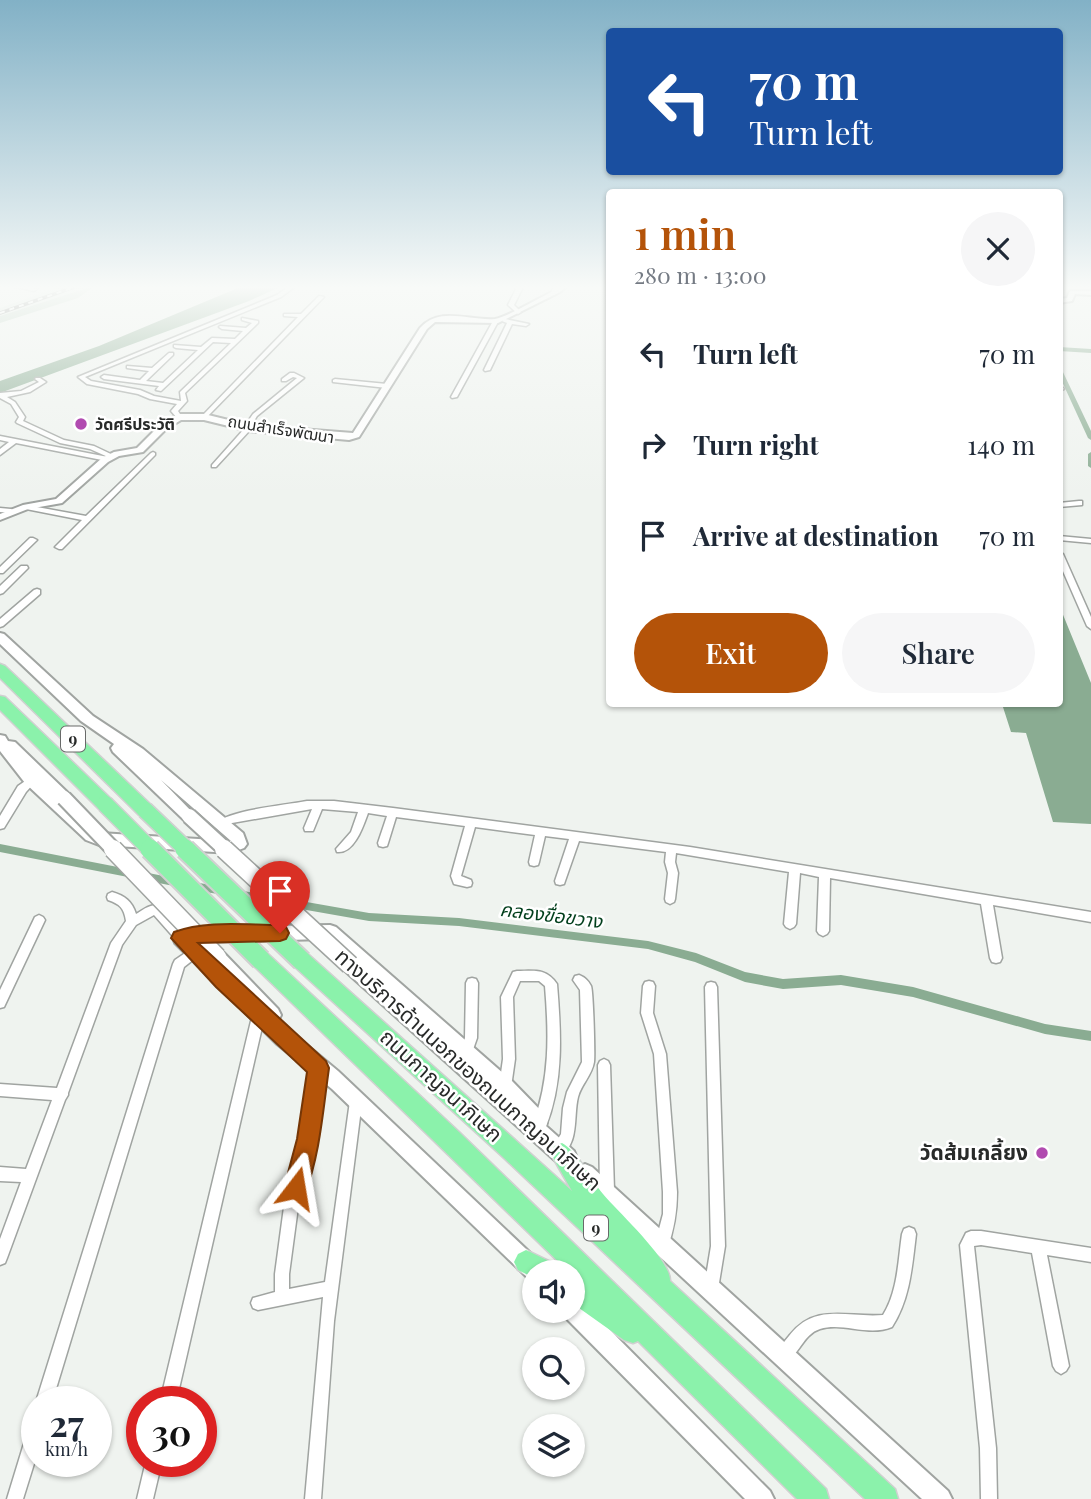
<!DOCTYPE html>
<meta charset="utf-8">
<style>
:root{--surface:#fff;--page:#f6f6f7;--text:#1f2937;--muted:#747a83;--accent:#b45309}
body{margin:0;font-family:"Playfair Display","Noto Sans Thai",serif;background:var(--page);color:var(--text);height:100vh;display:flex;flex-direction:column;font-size:26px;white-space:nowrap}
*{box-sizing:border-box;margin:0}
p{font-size:23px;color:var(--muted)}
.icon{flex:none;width:38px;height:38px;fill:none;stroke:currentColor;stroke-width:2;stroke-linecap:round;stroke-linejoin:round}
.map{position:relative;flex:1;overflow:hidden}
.details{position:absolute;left:606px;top:189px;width:457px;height:518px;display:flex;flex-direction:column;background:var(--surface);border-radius:7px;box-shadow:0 2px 5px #0004}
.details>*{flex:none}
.guide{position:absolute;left:606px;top:28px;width:457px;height:147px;border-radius:7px;box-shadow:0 2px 5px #0004;background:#1a4fa0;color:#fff;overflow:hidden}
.controls{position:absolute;left:522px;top:1260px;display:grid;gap:14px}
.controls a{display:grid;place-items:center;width:63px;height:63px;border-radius:50%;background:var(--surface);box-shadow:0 2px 5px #0004;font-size:35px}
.speed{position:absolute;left:21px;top:1386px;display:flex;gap:14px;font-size:35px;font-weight:700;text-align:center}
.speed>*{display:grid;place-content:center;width:91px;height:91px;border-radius:50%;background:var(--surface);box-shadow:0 2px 5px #0004;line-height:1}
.speed small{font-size:18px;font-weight:400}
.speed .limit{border:10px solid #d22;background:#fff;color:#111}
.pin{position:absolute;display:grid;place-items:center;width:60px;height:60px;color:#fff;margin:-72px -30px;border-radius:50% 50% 50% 0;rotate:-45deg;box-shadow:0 0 7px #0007}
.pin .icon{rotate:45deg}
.me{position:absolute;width:77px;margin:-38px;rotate:14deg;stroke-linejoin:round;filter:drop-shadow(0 0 5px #0008)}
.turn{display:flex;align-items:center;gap:24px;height:147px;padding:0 28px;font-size:32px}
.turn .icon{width:91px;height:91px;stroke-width:2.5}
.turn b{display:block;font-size:49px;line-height:60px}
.round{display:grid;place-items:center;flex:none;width:74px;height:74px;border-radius:37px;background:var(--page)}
.head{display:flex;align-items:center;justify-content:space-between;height:119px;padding:0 28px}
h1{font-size:42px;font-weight:600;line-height:52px;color:var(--accent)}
.action{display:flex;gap:14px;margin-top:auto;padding:14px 28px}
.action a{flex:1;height:80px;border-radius:42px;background:var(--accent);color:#fff;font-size:28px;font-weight:600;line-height:80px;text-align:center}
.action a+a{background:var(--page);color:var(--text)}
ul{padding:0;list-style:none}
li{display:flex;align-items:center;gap:21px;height:91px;padding:0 28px}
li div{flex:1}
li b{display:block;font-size:26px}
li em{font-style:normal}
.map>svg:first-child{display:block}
</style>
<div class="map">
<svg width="1091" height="1499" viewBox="0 0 1091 1499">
<rect width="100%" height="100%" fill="#eff3ef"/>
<path fill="#dde8df" d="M 64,285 L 94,285 L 0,316 L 0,308 Z"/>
<path fill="#b6cdbb" d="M 96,285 L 78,298 L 0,323 L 0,316 Z"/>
<path fill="#8aac92" d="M 245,285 L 284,285 L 249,301 L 0,393 L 0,381 L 99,346 Z
M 1059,605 L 1091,683 L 1091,824 L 1053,822 L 1026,733 L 1011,732 L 1002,704 L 1059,704 Z"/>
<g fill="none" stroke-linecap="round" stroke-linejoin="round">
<path fill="#8aac92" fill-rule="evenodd" d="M 1059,347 L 1091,349 L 1091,353 L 1059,351 Z
M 1059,368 L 1062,370 L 1091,431 L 1091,440 L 1088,438 L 1059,375 Z
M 1091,452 L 1091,468 L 1088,466 L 1088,454 Z
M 0,844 L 179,879 L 182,880 L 184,883 L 182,886 L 179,887 L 0,852 Z
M 193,882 L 224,887 L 228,888 L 229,891 L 228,894 L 224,895 L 193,890 L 190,889 L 188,886 L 190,883 Z
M 238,890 L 369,913 L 459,918 L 648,941 L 696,953 L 745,972 L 783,979 L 841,975 L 913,987 L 1045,1024 L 1091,1031 L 1091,1041 L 1045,1034 L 913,997 L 841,985 L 783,989 L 745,982 L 695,962 L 648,949 L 459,926 L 369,921 L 238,898 L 234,897 L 233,894 L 234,891 Z"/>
<g stroke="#a0a4a1" stroke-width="3">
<path id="minor" d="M 7,285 L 19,285 L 37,289 L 34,291 Z
M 291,285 L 297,285 L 281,297 L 85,377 L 91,381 L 140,390 L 154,396 L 181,401 L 180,392 L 231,343 L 213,342 L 161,391 L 156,390 L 159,386 L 104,379 L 101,377 L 104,375 L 140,380 L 149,371 L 127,368 L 127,366 L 152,368 L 169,353 L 173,353 L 173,355 L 146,381 L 163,383 L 198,350 L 176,348 L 174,347 L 174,345 L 201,347 L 212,338 L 235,339 L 243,331 L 222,329 L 219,327 L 220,326 L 246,328 L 252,323 L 242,320 L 242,318 L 258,321 L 258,323 L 185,393 L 187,401 L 178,411 L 182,417 L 181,418 L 177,418 L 171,411 L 177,404 L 150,399 L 138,394 L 87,384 L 78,377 L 277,295 Z
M 518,285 L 524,285 L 514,305 L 521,312 L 518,314 L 508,305 Z
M 554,285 L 560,285 L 557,293 L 554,295 L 551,293 Z
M 319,296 L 324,297 L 206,418 L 202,418 L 202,416 L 298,317 L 284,316 L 284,314 L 301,314 Z
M 505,319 L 529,324 L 526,326 L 512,324 L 490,370 L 485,371 L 484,370 L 507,323 L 502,321 Z
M 493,321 L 498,322 L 457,397 L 452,398 L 451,397 Z
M 290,373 L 294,373 L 304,378 L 257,416 L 251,426 L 252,428 L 251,429 L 216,467 L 212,467 L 212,465 L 245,428 L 244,427 L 253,414 L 297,378 L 293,377 L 286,381 L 282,381 L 282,379 Z
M 36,378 L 40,378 L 46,382 L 30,392 L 7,397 L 15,402 L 25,417 L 23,421 L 64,440 L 94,446 L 113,455 L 113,457 L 110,458 L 109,460 L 107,461 L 16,443 L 0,455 L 0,449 L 9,442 L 0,440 L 0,436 L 108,457 L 90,449 L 60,443 L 17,423 L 16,422 L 19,417 L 11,404 L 0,398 L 0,393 L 21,391 L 39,382 L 35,379 Z
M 335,379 L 387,384 L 390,386 L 387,388 L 333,382 L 333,380 Z
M 1059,387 L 1063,388 L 1064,389 L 1059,391 Z
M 153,452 L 155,453 L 155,455 L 62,549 L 59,549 L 55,547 L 82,520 L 26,509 L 22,507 L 26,505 L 86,516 L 151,453 Z
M 1079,501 L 1082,501 L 1082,505 L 1059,507 L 1059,503 Z
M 0,508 L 11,509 L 15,511 L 11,513 L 0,512 Z
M 1059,536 L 1091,539 L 1091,543 L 1059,540 Z
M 30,538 L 33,538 L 37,540 L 3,573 L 0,573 L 0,567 Z
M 1059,552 L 1063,554 L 1091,617 L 1091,629 L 1087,626 L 1059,562 Z
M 21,566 L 27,566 L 28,568 L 3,593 L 0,594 L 0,586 Z
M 37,589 L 40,590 L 40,594 L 3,626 L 0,627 L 0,619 L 34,590 Z
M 31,777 L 35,778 L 36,781 L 26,792 L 4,828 L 0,829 L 0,816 L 18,786 Z
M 307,801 L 334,801 L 393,808 L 690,847 L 1091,912 L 1091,922 L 993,905 L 1002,958 L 1000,962 L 996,963 L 992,962 L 990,958 L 981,904 L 830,878 L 829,931 L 827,934 L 823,936 L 819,934 L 817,931 L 819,877 L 800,873 L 796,924 L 794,927 L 790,929 L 786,927 L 784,924 L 789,872 L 676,853 L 675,862 L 678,873 L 675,899 L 674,902 L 670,904 L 666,902 L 665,899 L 668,873 L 665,862 L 666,852 L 579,841 L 565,881 L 564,884 L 560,885 L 556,884 L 555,881 L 569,839 L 545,836 L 539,862 L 538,865 L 534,866 L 530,865 L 529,862 L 535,835 L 475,827 L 461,876 L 471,880 L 472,883 L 471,886 L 467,887 L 454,884 L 451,876 L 465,826 L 396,817 L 388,843 L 387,846 L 383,847 L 379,846 L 378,843 L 387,816 L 368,813 C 363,827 354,854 337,852 L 336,849 L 351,832 L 358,812 L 322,809 L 313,831 L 305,831 L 304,828 L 312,809 L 232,823 L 220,828 L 216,827 L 215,824 C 228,810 286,805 307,801 Z
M 112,892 C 125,896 132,901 136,914 C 143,910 151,903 159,906 L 187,938 L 185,941 L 181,943 L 177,941 L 154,915 L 136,925 L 122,945 L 68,1093 L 68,1095 L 65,1100 L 7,1258 L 5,1263 L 0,1265 L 0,1239 L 21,1182 L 0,1181 L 0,1167 L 26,1169 L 52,1100 L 0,1096 L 0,1084 L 57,1088 L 111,943 L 126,921 C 124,908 120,904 108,900 L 107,897 L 108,894 Z
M 39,915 L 43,917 L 45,920 L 4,1007 L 0,1008 L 0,990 L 35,917 Z
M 194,947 L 198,948 L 200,952 L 198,956 L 184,967 L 52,1402 L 37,1402 L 37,1403 L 36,1402 L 173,964 L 175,960 Z
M 517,971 C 535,971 546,968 557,984 C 561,1033 564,1082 545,1129 L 540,1130 L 535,1129 L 533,1124 C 550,1079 549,1034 545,986 L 539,981 L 520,981 L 513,997 L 515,1059 L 511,1087 L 509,1091 L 505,1093 L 501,1091 L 499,1087 L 503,1059 L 501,997 L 513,972 Z
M 579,975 C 584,977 588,980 591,986 C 593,990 595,1055 594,1062 C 592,1075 581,1085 578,1097 C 573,1116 580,1146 558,1157 L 553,1155 L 551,1150 L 561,1134 L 563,1108 L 567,1092 L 582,1062 L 580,990 L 573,980 L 575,976 Z
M 472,978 L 476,979 L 478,983 L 477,1038 L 470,1058 L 466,1060 L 462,1058 L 460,1054 L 465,1038 L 466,983 L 468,979 Z
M 649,981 L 653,982 L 655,986 L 653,1013 L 666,1054 L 677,1192 C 677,1212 674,1230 667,1249 L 662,1251 L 657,1249 L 655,1244 L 663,1214 L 663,1192 L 654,1054 L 641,1013 L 643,986 L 645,982 Z
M 711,982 L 715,983 L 717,987 L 725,1246 L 718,1289 L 716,1294 L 711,1296 L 706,1294 L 704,1289 L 711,1246 L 705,987 L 707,983 Z
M 261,1010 L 265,1012 L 267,1016 L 263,1023 L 176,1402 L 160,1402 L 251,1021 L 257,1012 Z
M 604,1059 L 608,1061 L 610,1065 L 614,1190 L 612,1195 L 607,1197 L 602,1195 L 600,1190 L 598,1065 L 600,1061 Z
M 318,1062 L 322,1064 L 324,1068 L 315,1139 L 298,1207 L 289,1274 L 289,1289 L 325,1282 L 350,1101 L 351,1097 L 356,1095 L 361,1097 L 362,1101 L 334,1321 L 321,1499 L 305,1499 L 323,1297 L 258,1310 L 253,1308 L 251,1303 L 253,1298 L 275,1292 L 275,1274 L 284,1207 L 301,1139 L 312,1068 L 314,1064 Z
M 909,1227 L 914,1229 L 916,1234 C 912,1267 910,1299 892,1327 C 868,1337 843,1322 820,1329 C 803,1334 799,1356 784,1363 L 779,1360 L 776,1355 C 779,1348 784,1342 789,1336 C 815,1302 847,1318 883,1315 C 898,1291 898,1261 902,1234 L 904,1229 Z
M 971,1231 L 981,1231 L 1091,1248 L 1091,1262 L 1047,1255 L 1069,1366 L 1066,1371 L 1061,1374 L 1056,1371 L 1053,1366 L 1032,1253 L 981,1245 L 974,1246 L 996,1448 L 997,1499 L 981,1499 L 980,1448 L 960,1245 L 966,1233 Z
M 37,1419 L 37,1454 L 23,1499 L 7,1499 L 29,1427 L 31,1421 Z
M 146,1461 L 162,1461 L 153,1499 L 137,1499 Z"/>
</g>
<g stroke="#a0a4a1" stroke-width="4">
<path id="tertiary" d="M 561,285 L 568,285 L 560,292 L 498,323 L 435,322 L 427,329 L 359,437 L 349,440 L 249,431 L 204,420 L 181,420 L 166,429 L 143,452 L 119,456 L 108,462 L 62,503 L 28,509 L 0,520 L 0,514 L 23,505 L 56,499 L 102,458 L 114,452 L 137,448 L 160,425 L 179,414 L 204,414 L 249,425 L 353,433 L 420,328 C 440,306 469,321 495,319 C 508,317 542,296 556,290 Z
M 1070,291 L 1091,291 L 1091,295 L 1075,294 L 1072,301 L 1059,303 L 1059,299 L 1067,298 Z"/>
</g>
<g stroke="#a0a4a1" stroke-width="4">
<path id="secondary" d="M 0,633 L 4,634 L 93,716 L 143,749 L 243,833 L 247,844 L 244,848 L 231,853 L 99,845 L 86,840 L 25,783 L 0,751 L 0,735 L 5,736 L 8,741 L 15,742 L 69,794 L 71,798 L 69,802 L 64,804 L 100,833 L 231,841 L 161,780 L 196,816 L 194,820 L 184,820 L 113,752 L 111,748 L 114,744 L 81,721 L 0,644 Z
M 330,925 L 336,927 L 512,1081 L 545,1115 L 547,1122 L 546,1126 L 574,1151 L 577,1158 L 574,1165 L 567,1168 L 560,1165 L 344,970 L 342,965 L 344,960 L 348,958 L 327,939 L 197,942 L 210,955 L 217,950 L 223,952 L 278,1009 L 281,1015 L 278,1021 L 338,1071 L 543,1265 L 546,1272 L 534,1272 L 534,1282 L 529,1279 L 332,1089 L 277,1044 L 175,943 L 173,938 L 175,933 L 204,927 Z
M 585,1164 L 592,1167 L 948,1491 L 952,1499 L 922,1499 L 578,1181 L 575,1174 L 578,1167 Z
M 572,1297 L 580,1300 L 770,1491 L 774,1499 L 745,1499 L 564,1316 L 562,1311 L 572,1311 Z"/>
</g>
<g stroke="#d0d0d0" stroke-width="3">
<path id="trunk" d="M 0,664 L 5,666 L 151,805 L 153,810 L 151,815 L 139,815 L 0,678 Z
M 0,696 L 5,697 L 111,799 L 113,804 L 111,809 L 99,809 L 0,710 Z
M 261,952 L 268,954 L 459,1132 L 826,1489 L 829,1499 L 797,1499 L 638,1341 L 633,1343 L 624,1340 L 572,1303 L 572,1272 L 569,1272 L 254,966 L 252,960 L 254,954 Z
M 302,953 L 309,955 L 572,1191 L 551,1154 L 554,1146 L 562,1143 C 575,1149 592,1181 603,1194 C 618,1212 671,1260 670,1281 L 895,1489 L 898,1499 L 865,1499 L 504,1158 L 295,967 L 293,961 L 295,955 Z
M 526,1250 L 555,1264 L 559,1272 L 534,1272 L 534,1278 L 518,1270 L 514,1262 L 518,1254 Z"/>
</g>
<use href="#minor" fill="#fff" fill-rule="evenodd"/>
<use href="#tertiary" fill="#fff" fill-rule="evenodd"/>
<use href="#secondary" fill="#fff" fill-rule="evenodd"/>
<use href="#trunk" fill="#8bf2ab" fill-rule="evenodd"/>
<g stroke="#656765" stroke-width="3.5">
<path id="rail" d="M 0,313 L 80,285"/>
</g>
<use href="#rail" stroke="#fff" stroke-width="2" stroke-dasharray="5" stroke-linecap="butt"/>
<g stroke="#a0a4a1" stroke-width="18" stroke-linecap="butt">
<path id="secondary-bridge-far1" d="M 64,798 L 114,850
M 189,816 L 226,850"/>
</g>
<g stroke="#a0a4a1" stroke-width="21" stroke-linecap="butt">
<path id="secondary-bridge" d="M 113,849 L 217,957
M 224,849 L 350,965"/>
</g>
<g stroke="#d0d0d0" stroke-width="19" stroke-linecap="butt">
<path id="trunk-bridge-far1" d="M 105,804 L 151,850
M 145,810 L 187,850"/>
</g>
<g stroke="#d0d0d0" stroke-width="23" stroke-linecap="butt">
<path id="trunk-bridge" d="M 150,849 L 261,960
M 185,849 L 302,961"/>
</g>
<use href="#secondary-bridge-far1" stroke="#fff" stroke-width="14"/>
<use href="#secondary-bridge" stroke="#fff" stroke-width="18"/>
<use href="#trunk-bridge-far1" stroke="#8bf2ab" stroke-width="16"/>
<use href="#trunk-bridge" stroke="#8bf2ab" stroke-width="19"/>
</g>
<linearGradient id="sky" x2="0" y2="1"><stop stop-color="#82b1c6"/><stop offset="0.58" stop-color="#f8faf8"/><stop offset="1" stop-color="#f8faf8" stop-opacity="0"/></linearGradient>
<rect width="1091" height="495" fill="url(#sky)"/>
<path fill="#b45309" stroke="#753606" stroke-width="2" d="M 280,925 L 286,927 L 289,933 L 286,939 L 280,941 L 198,943 L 326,1061 L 329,1068 C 323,1110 320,1156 304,1196 L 296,1199 L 288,1196 L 284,1188 L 297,1139 L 307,1072 L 216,987 L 171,938 L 174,932 C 206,920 246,925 280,925 Z"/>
<g fill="#b14bb0" stroke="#fff" stroke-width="2.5">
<circle cx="81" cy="424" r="7"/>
<circle cx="1042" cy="1153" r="7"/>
</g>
<g text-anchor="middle" stroke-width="5" stroke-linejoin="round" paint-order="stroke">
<g font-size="16" font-weight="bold" fill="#282a29" stroke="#fff" text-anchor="start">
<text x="95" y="430">วัดศรีประวัติ</text>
</g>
<g font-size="16" fill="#282a29" stroke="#fff">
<text transform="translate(281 429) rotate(9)" y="6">ถนนสำเร็จพัฒนา</text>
</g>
<g fill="#fff" stroke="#686a69" stroke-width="2">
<rect x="61" y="726.5" width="24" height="25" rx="5"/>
<rect x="584" y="1215.5" width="24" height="25" rx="5"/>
</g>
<g font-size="16" font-weight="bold" fill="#282a29">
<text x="73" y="745">9</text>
<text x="596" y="1234">9</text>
</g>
<g font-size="19" font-style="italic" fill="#023f1c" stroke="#fff">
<text transform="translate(551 915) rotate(7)" y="7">คลองขื่อขวาง</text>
</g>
<g font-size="21" fill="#282a29" stroke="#fff">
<text transform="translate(468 1070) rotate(42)" y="7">ทางบริการด้านนอกของถนนกาญจนาภิเษก</text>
<text transform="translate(441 1086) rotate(42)" y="7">ถนนกาญจนาภิเษก</text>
</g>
<g font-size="21" font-weight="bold" fill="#282a29" stroke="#fff" text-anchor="end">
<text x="1028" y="1160">วัดส้มเกลี้ยง</text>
</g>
</g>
</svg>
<div class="controls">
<a><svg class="icon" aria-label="sound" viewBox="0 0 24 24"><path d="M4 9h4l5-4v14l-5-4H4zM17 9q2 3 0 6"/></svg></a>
<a><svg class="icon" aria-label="search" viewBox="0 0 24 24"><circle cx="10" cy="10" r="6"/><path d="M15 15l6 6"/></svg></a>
<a><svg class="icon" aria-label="layers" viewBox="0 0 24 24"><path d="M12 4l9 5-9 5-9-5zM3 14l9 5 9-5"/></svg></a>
</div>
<div class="speed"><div>27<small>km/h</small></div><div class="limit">30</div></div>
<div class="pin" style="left:280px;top:933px;background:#d93025"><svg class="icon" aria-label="arrive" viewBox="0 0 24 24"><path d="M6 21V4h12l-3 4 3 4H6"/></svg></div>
<svg class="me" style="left:296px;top:1188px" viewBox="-20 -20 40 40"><path d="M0-17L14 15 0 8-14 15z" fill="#b45309" stroke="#fff" stroke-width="4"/></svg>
<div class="guide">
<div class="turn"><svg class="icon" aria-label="left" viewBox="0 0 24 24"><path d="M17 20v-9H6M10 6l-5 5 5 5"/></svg><div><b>70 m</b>Turn left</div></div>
</div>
<section class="details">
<div class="head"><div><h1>1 min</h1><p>280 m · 13:00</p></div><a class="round"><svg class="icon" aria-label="close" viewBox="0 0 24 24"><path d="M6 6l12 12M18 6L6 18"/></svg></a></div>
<ul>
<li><svg class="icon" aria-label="left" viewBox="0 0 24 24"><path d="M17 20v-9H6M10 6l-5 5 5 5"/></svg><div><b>Turn left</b></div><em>70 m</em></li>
<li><svg class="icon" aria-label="right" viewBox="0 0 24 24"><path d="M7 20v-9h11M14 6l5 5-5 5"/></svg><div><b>Turn right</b></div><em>140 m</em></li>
<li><svg class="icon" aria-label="arrive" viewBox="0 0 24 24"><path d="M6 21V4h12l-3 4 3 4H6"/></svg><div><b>Arrive at destination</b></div><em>70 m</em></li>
</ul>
<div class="action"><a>Exit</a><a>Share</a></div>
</section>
</div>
